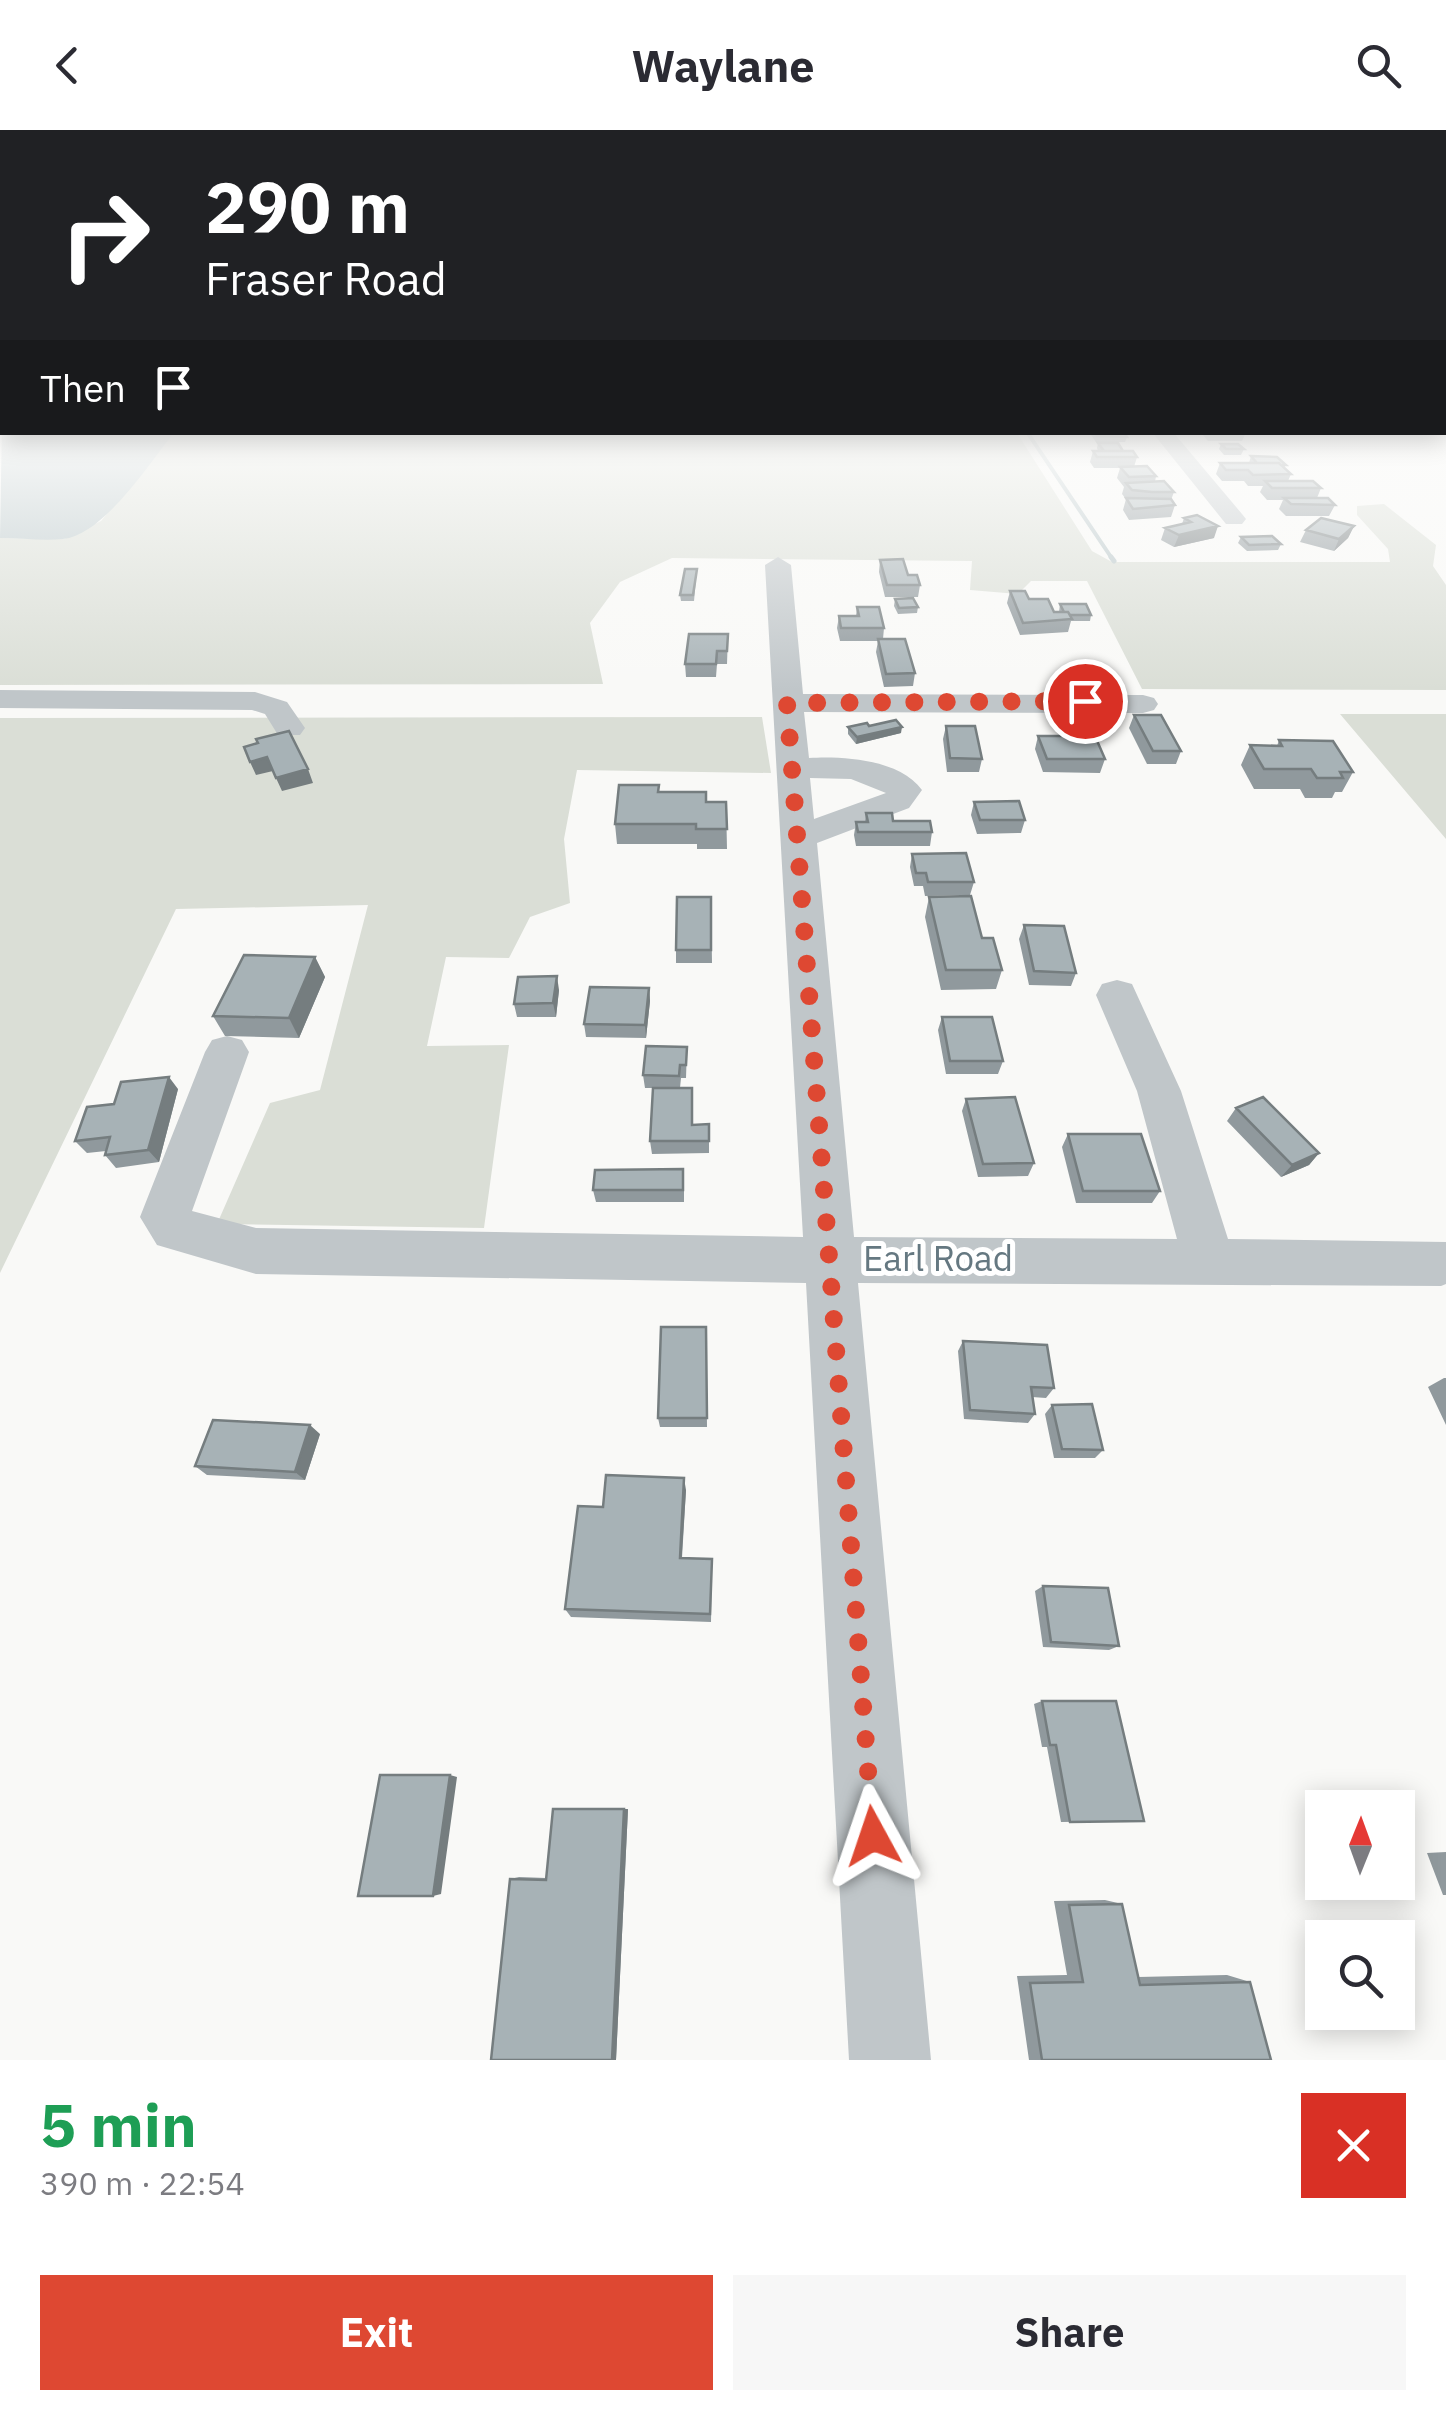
<!DOCTYPE html>
<meta charset="utf-8">
<style>
:root{--surface:#fff;--page:#f7f7f7;--text:#2b2b33;--muted:#7c7c81;--accent:#de4832}
body{margin:0;font-family:"IBM Plex Sans",sans-serif;background:var(--page);color:var(--text);height:100vh;display:flex;flex-direction:column;font-size:38px;white-space:nowrap}
*{box-sizing:border-box;margin:0}
p{font-size:32px;color:var(--muted)}
.icon{flex:none;width:55px;height:55px;fill:none;stroke:currentColor;stroke-width:2;stroke-linecap:round;stroke-linejoin:round}
.map{position:relative;height:1930px;overflow:hidden}
.panel{display:flex;flex-direction:column;background:var(--surface);flex:1}
.panel>*{flex:none}
.hud{position:absolute;left:0px;top:0px;width:1448px;height:305px;box-shadow:0 5px 25px #0003;background:#202124;color:#fff;overflow:hidden}
.needle{width:65px;rotate:1deg}
.controls{position:absolute;left:1305px;top:1660px;display:grid;gap:20px}
.controls a{display:grid;place-items:center;width:110px;height:110px;border-radius:0px;background:var(--surface);box-shadow:0 5px 25px #0003;font-size:50px}
.pin{position:absolute;display:grid;place-items:center;width:85px;height:85px;color:#fff;margin:-42px;border:5px solid #fff;border-radius:50%;box-shadow:0 2px 10px #0007}
.me{position:absolute;width:110px;margin:-55px;rotate:355deg;stroke-linejoin:round;filter:drop-shadow(0 0 8px #0008)}
.turn{display:flex;align-items:center;gap:35px;height:210px;padding:0 40px;font-size:45px}
.turn .icon{width:130px;height:130px;stroke-width:2.5}
.turn b{display:block;font-size:70px;line-height:85px}
.then{display:flex;align-items:center;height:95px;padding:0 40px;background:#0003;gap:20px;font-size:38px}
.round{display:grid;place-items:center;flex:none;width:105px;height:105px;border-radius:0px;background:var(--page)}
.headline{display:flex;align-items:center;justify-content:space-between;height:170px;padding:0 40px}
h1{font-size:60px;font-weight:800;line-height:75px;color:#1e9e55}
.cta{display:flex;gap:20px;margin-top:auto;padding:20px 40px}
.cta a{flex:1;height:115px;border-radius:0px;background:var(--accent);color:#fff;font-size:40px;font-weight:800;line-height:115px;text-align:center}
.cta a+a{background:var(--page);color:var(--text)}
header{display:flex;justify-content:space-between;align-items:center;height:130px;padding:0 40px;background:var(--surface);font-size:45px;font-weight:800}
.map>svg:first-child{display:block}
</style>
<header><svg class="icon" aria-label="back" viewBox="0 0 24 24"><path d="M15 5l-7 7 7 7"/></svg>Waylane<svg class="icon" aria-label="search" viewBox="0 0 24 24"><circle cx="10" cy="10" r="6"/><path d="M15 15l6 6"/></svg></header>
<div class="map">
<svg width="1446" height="1930" viewBox="0 0 1446 1930">
<rect width="100%" height="100%" fill="#f9f9f7"/>
<path fill="#daded6" d="M 174,303 L 1017,303 L 1092,421 L 1112,432 L 1390,432 L 1388,419 L 1357,385 L 1357,376 L 1384,374 L 1436,415 L 1433,436 L 1446,455 L 1446,560 L 1142,559 L 1087,451 L 1031,451 L 1018,464 L 970,460 L 972,431 L 672,428 L 620,452 L 590,493 L 603,554 L 0,555 L 0,408 L 64,409 L 101,391 Z
M 1340,584 L 1446,584 L 1446,709 Z
M 762,587 L 771,643 L 577,640 L 564,709 L 570,773 L 530,787 L 509,828 L 446,827 L 427,916 L 509,915 L 484,1098 L 217,1094 L 270,973 L 320,960 L 368,775 L 176,779 L 0,1143 L 0,588 Z"/>
<path fill="#b8c6c9" d="M 2,291 L 2,302 L 174,303 C 149,333 104,405 63,409 C 43,411 20,408 0,408 Z"/>
<g fill="none" stroke-linecap="round" stroke-linejoin="round">
<path stroke="#b8c6c9" stroke-width="4" d="M 1027,302 L 1113,430"/>
<path stroke="#b8c6c9" stroke-width="5" d="M 1111,427 L 1114,431"/>
<path fill="#c0c6c9" fill-rule="evenodd" d="M 1152,302 L 1173,302 L 1242,384 L 1246,389 L 1242,394 L 1226,394 Z
M 778,427 L 791,435 L 803,564 L 1143,565 L 1154,568 L 1158,574 L 1154,580 L 1143,583 L 804,582 L 809,628 C 842,626 900,629 922,660 L 909,678 L 817,713 L 854,1107 L 1177,1109 L 1137,961 L 1096,865 L 1102,854 L 1117,850 L 1132,854 L 1181,961 L 1228,1109 L 1446,1112 L 1446,1154 L 1441,1156 L 858,1153 L 931,1930 L 849,1930 L 806,1153 L 256,1144 L 157,1115 L 140,1087 L 205,922 L 212,910 L 227,906 L 242,910 L 249,922 L 192,1081 L 256,1098 L 803,1107 L 765,435 ZM 810,648 L 851,649 L 886,663 L 814,689 Z
M 0,560 L 255,562 L 287,572 L 305,598 L 300,605 L 278,605 L 265,584 L 252,580 L 0,578 Z"/>
</g>
<path fill="#90999d" d="M 1092,302 L 1124,302 L 1127,307 L 1125,312 L 1096,312 L 1091,305 Z
M 1204,302 L 1246,302 L 1242,311 L 1208,311 L 1203,305 Z
M 1098,313 L 1137,327 L 1134,337 L 1156,346 L 1155,352 L 1174,362 L 1171,370 L 1175,375 L 1171,387 L 1129,390 L 1123,380 L 1126,369 L 1122,364 L 1124,357 L 1117,348 L 1120,338 L 1094,338 L 1090,332 L 1093,321 L 1098,321 L 1097,318 Z
M 1221,314 L 1244,319 L 1241,325 L 1224,325 L 1219,319 Z
M 1251,326 L 1286,335 L 1284,338 L 1291,344 L 1288,351 L 1321,358 L 1317,368 L 1335,375 L 1329,386 L 1286,386 L 1279,379 L 1283,370 L 1267,370 L 1260,362 L 1263,356 L 1248,356 L 1244,351 L 1222,351 L 1216,344 L 1220,333 L 1249,333 Z
M 1184,388 L 1214,408 L 1174,417 L 1161,410 L 1165,398 L 1182,394 Z
M 1354,396 L 1348,408 L 1334,421 L 1300,412 L 1306,400 Z
M 1241,407 L 1281,414 L 1278,420 L 1247,421 L 1238,413 Z
M 880,430 L 908,445 L 920,455 L 918,467 L 885,467 L 879,442 Z
M 697,439 L 694,471 L 681,471 L 680,465 Z
M 1010,461 L 1054,482 L 1059,482 L 1060,474 L 1091,485 L 1090,491 L 1071,491 L 1068,502 L 1020,505 L 1007,473 Z
M 895,469 L 918,477 L 917,483 L 898,484 L 894,476 Z
M 857,477 L 884,498 L 883,509 L 915,543 L 913,556 L 884,557 L 876,522 L 878,511 L 840,511 L 837,498 L 839,486 L 856,486 Z
M 728,504 L 727,534 L 717,534 L 716,547 L 686,547 L 685,534 Z
M 1134,585 L 1181,621 L 1176,634 L 1147,634 L 1129,598 Z
M 869,596 L 901,603 L 856,614 L 848,604 L 848,597 Z
M 946,596 L 982,629 L 979,642 L 947,642 L 943,609 Z
M 1038,606 L 1105,629 L 1100,643 L 1043,642 L 1035,619 Z
M 1279,610 L 1353,642 L 1342,662 L 1335,662 L 1332,668 L 1305,668 L 1300,659 L 1254,659 L 1241,635 L 1250,615 L 1277,616 Z
M 659,655 L 659,662 L 706,672 L 726,672 L 727,719 L 697,719 L 697,714 L 617,714 L 615,694 Z
M 974,672 L 1025,690 L 1021,703 L 977,704 L 971,685 Z
M 866,683 L 932,702 L 930,716 L 856,716 L 854,705 L 856,692 L 865,692 Z
M 912,724 L 974,752 L 970,765 L 925,766 L 923,756 L 914,756 L 910,737 Z
M 711,767 L 712,833 L 676,833 L 676,820 Z
M 929,767 L 982,808 L 1002,840 L 996,859 L 941,860 L 925,787 Z
M 1024,795 L 1076,843 L 1071,856 L 1029,855 L 1019,809 Z
M 315,827 L 325,847 L 299,908 L 225,906 L 213,886 Z
M 649,858 L 650,871 L 646,908 L 586,907 L 584,894 Z
M 559,860 L 556,887 L 517,887 L 514,874 Z
M 942,887 L 1003,931 L 998,944 L 946,944 L 938,900 Z
M 687,917 L 686,948 L 681,948 L 680,958 L 692,995 L 709,994 L 709,1023 L 652,1024 L 650,1011 L 661,958 L 645,958 L 643,945 Z
M 178,959 L 159,1032 L 116,1038 L 105,1025 L 106,1021 L 87,1023 L 75,1011 L 114,974 Z
M 966,969 L 1034,1033 L 1028,1046 L 978,1047 L 962,981 Z
M 1236,978 L 1319,1023 L 1309,1035 L 1281,1047 L 1227,991 Z
M 1068,1004 L 1160,1061 L 1152,1073 L 1076,1073 L 1062,1017 Z
M 684,1051 L 684,1072 L 596,1072 L 593,1060 Z
M 706,1197 L 707,1297 L 660,1297 L 658,1288 Z
M 963,1211 L 1054,1258 L 1046,1268 L 1032,1267 L 1035,1284 L 1028,1293 L 964,1289 L 958,1221 Z
M 1444,1248 L 1446,1248 L 1446,1295 L 1428,1257 Z
M 1052,1275 L 1103,1320 L 1095,1328 L 1054,1328 L 1045,1284 Z
M 320,1304 L 305,1350 L 207,1345 L 195,1336 Z
M 686,1360 L 682,1428 L 712,1429 L 711,1492 L 571,1487 L 565,1479 L 603,1377 Z
M 1043,1456 L 1119,1516 L 1109,1520 L 1043,1517 L 1035,1461 Z
M 1042,1571 L 1144,1691 L 1061,1692 L 1047,1617 L 1042,1617 L 1034,1574 Z
M 628,1679 L 616,1930 L 510,1749 L 519,1747 L 546,1748 Z
M 1446,1722 L 1446,1765 L 1443,1765 L 1427,1723 Z
M 1105,1770 L 1122,1774 L 1138,1847 L 1227,1845 L 1250,1852 L 1271,1930 L 1029,1930 L 1017,1846 L 1067,1845 L 1054,1771 Z"/>
<path fill="#757d7f" d="M 1218,396 L 1214,408 L 1174,417 L 1179,405 Z
M 1354,396 L 1348,408 L 1334,421 L 1339,409 Z
M 902,597 L 901,603 L 856,614 L 857,607 Z
M 267,627 L 273,641 L 256,645 L 250,632 Z
M 308,639 L 313,653 L 282,661 L 276,648 Z
M 315,827 L 325,847 L 299,908 L 289,888 Z
M 557,846 L 559,860 L 556,887 L 553,873 Z
M 649,858 L 650,871 L 646,908 L 645,895 Z
M 169,947 L 178,959 L 159,1032 L 148,1020 Z
M 1319,1023 L 1309,1035 L 1281,1047 L 1292,1035 Z
M 310,1295 L 320,1304 L 305,1350 L 295,1342 Z
M 684,1348 L 686,1360 L 681,1437 L 680,1428 Z
M 450,1645 L 457,1647 L 441,1764 L 433,1766 Z
M 624,1679 L 628,1679 L 616,1930 L 612,1930 Z"/>
<path fill="#a7b2b6" stroke="#757d7f" stroke-width="2.5" d="M 1094,302 L 1124,302 L 1127,307 L 1097,306 Z
M 1098,313 L 1118,313 L 1123,321 L 1104,321 Z
M 1221,314 L 1238,314 L 1244,319 L 1226,319 Z
M 1093,321 L 1133,321 L 1137,327 L 1097,327 Z
M 1251,326 L 1277,327 L 1286,335 L 1281,335 L 1279,333 L 1257,333 Z
M 1220,333 L 1279,333 L 1291,344 L 1253,345 L 1248,340 L 1226,340 Z
M 1147,336 L 1156,346 L 1129,347 L 1120,337 Z
M 1164,351 L 1174,362 L 1152,362 L 1132,360 L 1126,353 Z
M 1265,351 L 1313,351 L 1321,358 L 1272,358 Z
M 1126,368 L 1171,369 L 1175,375 L 1133,379 Z
M 1284,368 L 1328,368 L 1335,375 L 1291,374 Z
M 1197,385 L 1218,396 L 1179,405 L 1165,398 L 1191,392 L 1184,388 Z
M 1321,388 L 1354,396 L 1339,409 L 1306,400 Z
M 1272,406 L 1281,414 L 1249,415 L 1241,407 Z
M 903,429 L 908,445 L 917,445 L 920,455 L 887,455 L 880,430 Z
M 685,439 L 697,439 L 693,465 L 680,465 Z
M 1010,461 L 1025,461 L 1029,469 L 1048,469 L 1054,482 L 1068,482 L 1072,489 L 1023,493 Z
M 913,468 L 918,477 L 899,478 L 895,469 Z
M 1060,474 L 1086,474 L 1091,485 L 1070,485 L 1068,482 L 1064,482 Z
M 857,477 L 879,477 L 884,498 L 841,498 L 839,486 L 859,486 Z
M 689,504 L 728,504 L 727,521 L 717,521 L 716,534 L 685,534 Z
M 878,509 L 905,509 L 915,543 L 886,544 Z
M 1134,585 L 1161,585 L 1181,621 L 1153,621 Z
M 896,590 L 902,597 L 857,607 L 848,597 L 867,593 L 869,596 Z
M 946,596 L 975,596 L 982,629 L 950,628 Z
M 289,601 L 308,639 L 276,648 L 267,627 L 250,632 L 244,617 L 258,613 L 256,609 Z
M 1038,606 L 1095,606 L 1105,629 L 1047,629 Z
M 1279,610 L 1333,611 L 1353,642 L 1340,642 L 1343,648 L 1317,648 L 1311,639 L 1264,639 L 1250,615 L 1282,616 Z
M 619,655 L 659,655 L 658,662 L 706,662 L 706,672 L 726,672 L 727,699 L 696,699 L 696,694 L 615,694 Z
M 1019,671 L 1025,690 L 980,690 L 974,672 Z
M 866,683 L 892,683 L 893,691 L 930,691 L 932,702 L 858,702 L 856,692 L 868,692 Z
M 966,723 L 974,752 L 928,752 L 926,743 L 916,743 L 912,724 Z
M 971,766 L 982,808 L 993,808 L 1002,840 L 946,840 L 929,767 Z
M 677,767 L 711,767 L 711,820 L 676,820 Z
M 1024,795 L 1064,796 L 1076,843 L 1034,841 Z
M 244,825 L 315,827 L 289,888 L 213,886 Z
M 557,846 L 553,873 L 514,874 L 518,847 Z
M 590,857 L 649,858 L 645,895 L 584,894 Z
M 942,887 L 992,887 L 1003,931 L 950,931 Z
M 646,916 L 687,917 L 686,935 L 680,935 L 679,946 L 643,945 Z
M 169,947 L 148,1020 L 105,1025 L 110,1007 L 75,1011 L 87,977 L 114,974 L 121,952 Z
M 653,958 L 692,958 L 692,995 L 709,994 L 709,1011 L 650,1011 Z
M 1015,967 L 1034,1033 L 983,1034 L 966,969 Z
M 1263,967 L 1319,1023 L 1292,1035 L 1236,978 Z
M 1068,1004 L 1141,1004 L 1160,1061 L 1083,1061 Z
M 683,1039 L 683,1060 L 593,1060 L 595,1040 Z
M 661,1197 L 706,1197 L 707,1288 L 658,1288 Z
M 963,1211 L 1047,1215 L 1054,1258 L 1031,1257 L 1035,1284 L 970,1280 Z
M 1092,1274 L 1103,1320 L 1062,1319 L 1052,1275 Z
M 213,1290 L 310,1295 L 295,1342 L 195,1336 Z
M 606,1345 L 684,1348 L 680,1428 L 712,1429 L 710,1484 L 565,1479 L 578,1376 L 603,1377 Z
M 1043,1456 L 1108,1458 L 1119,1516 L 1051,1512 Z
M 1042,1571 L 1116,1571 L 1144,1691 L 1070,1692 L 1056,1615 L 1050,1615 Z
M 380,1645 L 450,1645 L 433,1766 L 358,1766 Z
M 553,1679 L 624,1679 L 612,1930 L 491,1930 L 510,1749 L 546,1750 Z
M 1122,1774 L 1140,1855 L 1250,1852 L 1271,1930 L 1042,1930 L 1030,1853 L 1083,1852 L 1069,1775 Z"/>
<linearGradient id="sky" x2="0" y2="1"><stop stop-color="#95bbdc"/><stop offset="0.52" stop-color="#fcfcfb"/><stop offset="1" stop-color="#fcfcfb" stop-opacity="0"/></linearGradient>
<rect width="1446" height="560" fill="url(#sky)"/>
<g fill="none" stroke-linecap="round" stroke-linejoin="round">
<path stroke="#de4832" stroke-width="18" stroke-dasharray="0 32.4" d="M 873,1706 L 787,573 L 1085,571"/>
</g>
<g text-anchor="middle" stroke-width="10" stroke-linejoin="round" paint-order="stroke">
<g font-size="35" fill="#657881" stroke="#fff">
<text x="938" y="1141">Earl Road</text>
</g>
</g>
</svg>
<div class="controls">
<a><svg class="needle" viewBox="-14 -14 28 28"><path d="M0-13l5 13h-10z" fill="#e53935"/><path d="M0 13l5-13h-10z" fill="#7c7c81"/></svg></a>
<a><svg class="icon" aria-label="search" viewBox="0 0 24 24"><circle cx="10" cy="10" r="6"/><path d="M15 15l6 6"/></svg></a>
</div>
<div class="pin" style="left:1085px;top:571px;background:#d93025"><svg class="icon" aria-label="arrive" viewBox="0 0 24 24"><path d="M6 21V4h12l-3 4 3 4H6"/></svg></div>
<svg class="me" style="left:873px;top:1706px" viewBox="-20 -20 40 40"><path d="M0-17L14 15 0 8-14 15z" fill="#de4832" stroke="#fff" stroke-width="4"/></svg>
<div class="hud">
<div class="turn"><svg class="icon" aria-label="right" viewBox="0 0 24 24"><path d="M7 20v-9h11M14 6l5 5-5 5"/></svg><div><b>290 m</b>Fraser Road</div></div>
<div class="then">Then<svg class="icon" aria-label="arrive" viewBox="0 0 24 24"><path d="M6 21V4h12l-3 4 3 4H6"/></svg></div>
</div>
</div>
<section class="panel">
<div class="headline"><div><h1>5 min</h1><p>390 m · 22:54</p></div><a class="round" style="background:#d93025;color:#fff"><svg class="icon" aria-label="close" viewBox="0 0 24 24"><path d="M6 6l12 12M18 6L6 18"/></svg></a></div>
<div class="cta"><a>Exit</a><a>Share</a></div>
</section>
